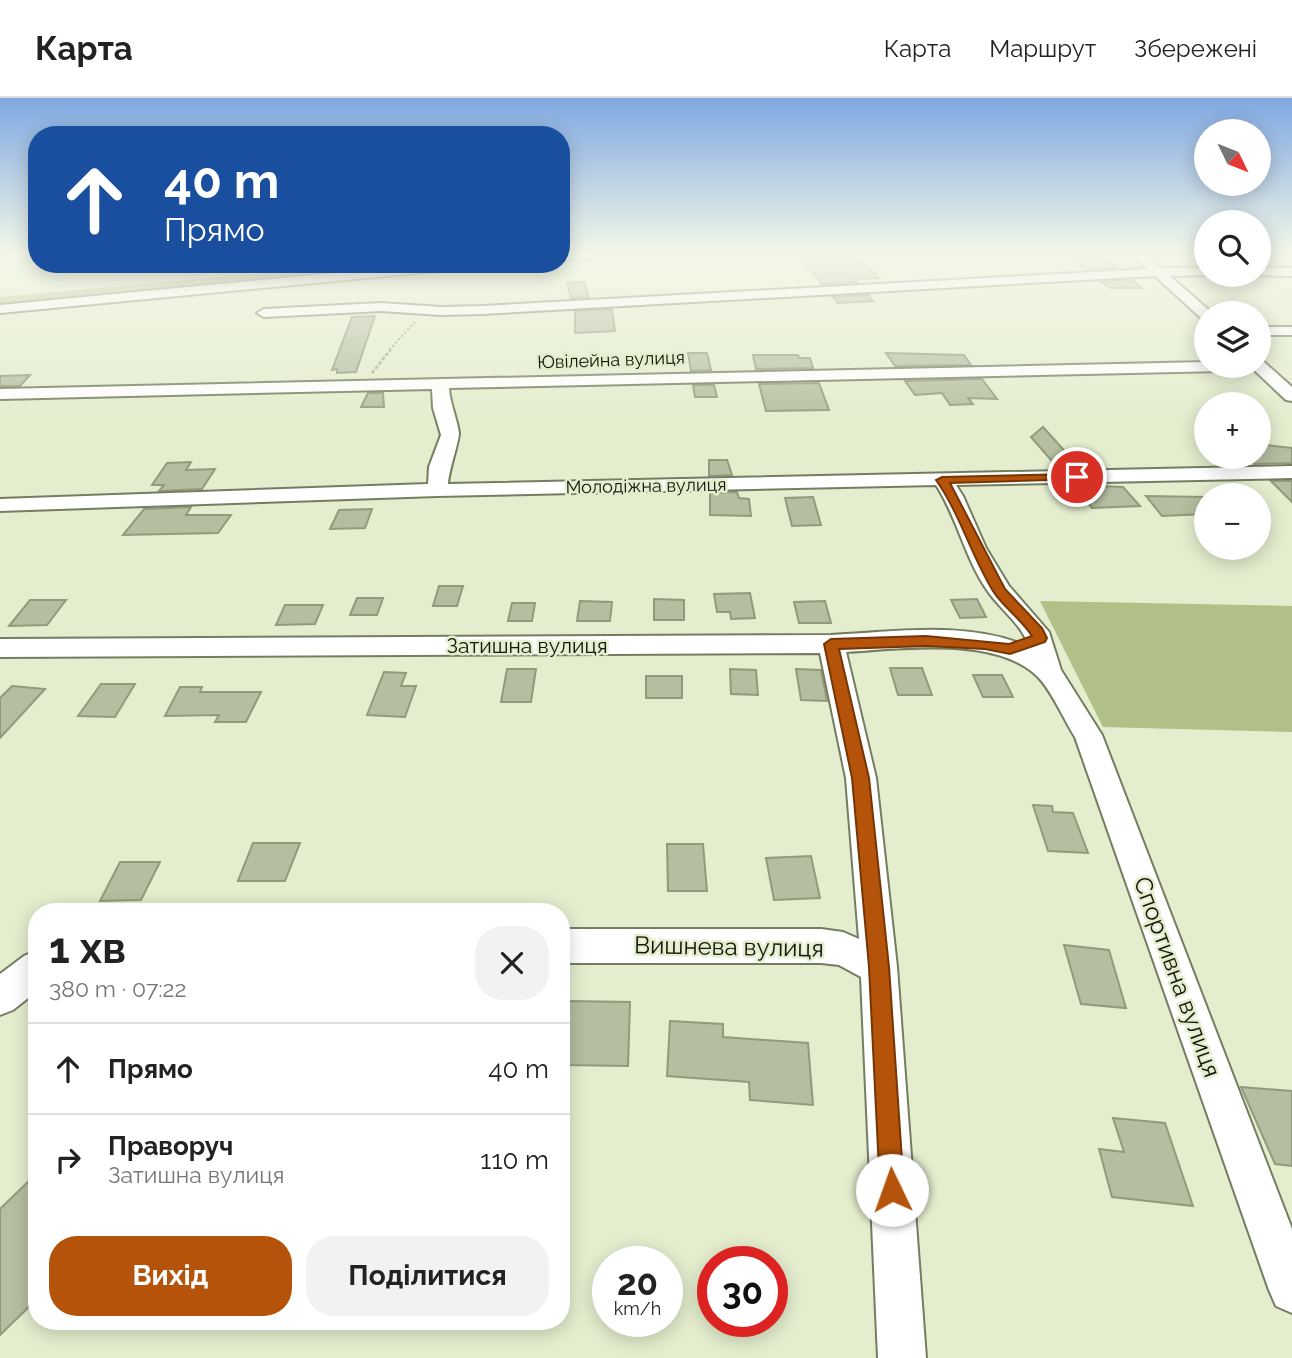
<!DOCTYPE html>
<html lang="uk">
<meta charset="utf-8">
<style>
:root{--surface:#fff;--page:#f2f2f2;--text:#222;--muted:#767676;--line:#e0e0e0;--accent:#b45309}
body{margin:0;font-family:Raleway,sans-serif;background:var(--page);color:var(--text);height:100vh;display:flex;flex-direction:column;font-size:26px;white-space:nowrap}
*{box-sizing:border-box;margin:0}
p{font-size:23px;color:var(--muted)}
.icon{flex:none;width:38px;height:38px;fill:none;stroke:currentColor;stroke-width:2;stroke-linecap:round;stroke-linejoin:round}
.map{position:relative;flex:1;overflow:hidden}
.side{position:absolute;left:28px;top:805px;width:542px;height:427px;display:flex;flex-direction:column;background:var(--surface);border-radius:28px;box-shadow:0 4px 18px #0003}
.side>*{flex:none}
.hud{position:absolute;left:28px;top:28px;width:542px;height:147px;border-radius:28px;box-shadow:0 4px 18px #0003;background:#1a4fa0;color:#fff;overflow:hidden}
.needle{width:46px;rotate:133deg}
.controls{position:absolute;left:1194px;top:21px;display:grid;gap:14px}
.controls a{display:grid;place-items:center;width:77px;height:77px;border-radius:50%;background:var(--surface);box-shadow:0 4px 18px #0003;font-size:35px}
.speed{position:absolute;left:592px;top:1148px;display:flex;gap:14px;font-size:35px;font-weight:700;text-align:center}
.speed>*{display:grid;place-content:center;width:91px;height:91px;border-radius:50%;background:var(--surface);box-shadow:0 4px 18px #0003;line-height:1}
.speed small{font-size:18px;font-weight:400}
.speed .limit{border:10px solid #d22;background:#fff;color:#111}
.pin{position:absolute;display:grid;place-items:center;width:60px;height:60px;color:#fff;margin:-30px;border:4px solid #fff;border-radius:50%;box-shadow:0 2px 7px #0007}
.me{position:absolute;width:77px;margin:-38px;rotate:357deg;stroke-linejoin:round;filter:drop-shadow(0 0 5px #0008)}
.turn{display:flex;align-items:center;gap:24px;height:147px;padding:0 21px;font-size:32px}
.turn .icon{width:91px;height:91px;stroke-width:2.5}
.turn b{display:block;font-size:49px;line-height:60px}
.round{display:grid;place-items:center;flex:none;width:74px;height:74px;border-radius:28px;background:var(--page)}
.overview{display:flex;align-items:center;justify-content:space-between;height:119px;padding:0 21px}
h1{font-size:42px;font-weight:700;line-height:52px}
.cta{display:flex;gap:14px;margin-top:auto;padding:14px 21px}
.cta a{flex:1;height:80px;border-radius:28px;background:var(--accent);color:#fff;font-size:28px;font-weight:700;line-height:80px;text-align:center}
.cta a+a{background:var(--page);color:var(--text)}
ul{padding:0;list-style:none}
li{display:flex;align-items:center;gap:21px;height:91px;padding:0 21px;border-top:2px solid var(--line)}
li div{flex:1}
li b{display:block;font-size:26px}
li em{font-style:normal}
header{display:flex;align-items:center;gap:42px;box-sizing:border-box;height:98px;padding:0 35px;background:var(--surface);border-bottom:2px solid var(--line)}
header strong{font-size:33px}
nav{display:flex;gap:38px;margin-inline-start:auto;font-size:24px}
.map>svg:first-child{display:block}
</style>
<header>
<strong>Карта</strong>
<nav><a>Карта</a><a>Маршрут</a><a>Збережені</a></nav>
</header>
<div class="map">
<svg width="1292" height="1260" viewBox="0 0 1292 1260">
<rect width="100%" height="100%" fill="#e4edce"/>
<path fill="#b0c086" d="M 363,166 L 453,166 L 0,209 L 0,199 Z
M 1040,503 L 1292,508 L 1292,634 L 1103,629 Z"/>
<path fill="#b5bea0" stroke="#929a7d" stroke-width="2" d="M 796,155 L 854,155 L 879,180 L 855,181 L 857,184 L 822,186 Z
M 1106,160 L 1118,170 L 1086,172 L 1072,161 Z
M 1132,182 L 1142,190 L 1110,190 L 1101,184 Z
M 584,184 L 589,199 L 571,200 L 567,185 Z
M 868,197 L 873,203 L 838,205 L 833,199 Z
M 592,212 L 612,212 L 615,233 L 575,235 L 575,213 Z
M 375,218 L 356,274 L 337,275 L 337,271 L 332,272 L 352,219 Z
M 688,255 L 707,255 L 711,272 L 691,273 Z
M 886,255 L 964,257 L 971,267 L 895,268 Z
M 753,257 L 798,257 L 799,260 L 810,260 L 813,270 L 756,271 Z
M 30,277 L 20,288 L 0,288 L 0,278 Z
M 982,281 L 997,301 L 968,300 L 973,306 L 950,307 L 942,295 L 915,297 L 905,283 Z
M 819,285 L 829,312 L 766,313 L 759,286 Z
M 693,287 L 714,287 L 717,299 L 695,299 Z
M 368,295 L 383,295 L 384,309 L 361,309 Z
M 1043,329 L 1080,370 L 1058,370 L 1031,339 Z
M 1258,346 L 1292,350 L 1292,365 L 1254,366 L 1246,359 L 1258,359 Z
M 709,362 L 727,362 L 732,377 L 709,378 Z
M 191,364 L 186,372 L 215,371 L 202,391 L 159,393 L 164,387 L 152,387 L 167,365 Z
M 1271,383 L 1292,383 L 1292,404 Z
M 1073,387 L 1123,389 L 1140,408 L 1092,410 Z
M 737,394 L 739,400 L 749,401 L 751,418 L 710,417 L 710,395 Z
M 1146,398 L 1206,399 L 1206,416 L 1162,418 Z
M 813,399 L 821,427 L 792,428 L 785,400 Z
M 191,409 L 186,417 L 231,417 L 218,435 L 123,437 L 144,411 Z
M 372,411 L 365,430 L 330,431 L 339,412 Z
M 439,488 L 463,488 L 457,508 L 433,508 Z
M 750,495 L 755,520 L 731,521 L 730,514 L 717,514 L 714,496 Z
M 357,500 L 383,500 L 377,517 L 350,517 Z
M 654,501 L 684,502 L 684,522 L 654,522 Z
M 977,501 L 986,519 L 960,520 L 951,502 Z
M 30,502 L 66,502 L 47,527 L 9,528 Z
M 580,503 L 612,504 L 610,523 L 577,523 Z
M 825,503 L 831,525 L 799,525 L 794,504 Z
M 512,505 L 535,505 L 532,523 L 508,523 Z
M 285,507 L 323,507 L 315,526 L 276,527 Z
M 890,570 L 922,570 L 932,597 L 898,597 Z
M 507,571 L 536,571 L 531,604 L 501,604 Z
M 730,571 L 756,572 L 758,597 L 731,596 Z
M 796,571 L 821,572 L 827,603 L 801,602 Z
M 384,574 L 406,575 L 401,588 L 416,588 L 405,619 L 367,617 Z
M 973,577 L 1002,577 L 1013,599 L 983,599 Z
M 646,578 L 682,578 L 682,600 L 646,600 Z
M 101,586 L 135,586 L 115,619 L 78,618 Z
M 12,588 L 45,591 L 0,640 L 0,600 Z
M 180,589 L 202,589 L 200,594 L 261,594 L 246,624 L 215,624 L 219,617 L 165,618 Z
M 1033,707 L 1052,708 L 1053,714 L 1073,715 L 1088,755 L 1048,753 Z
M 253,745 L 300,745 L 285,783 L 238,783 Z
M 667,746 L 703,746 L 707,793 L 668,793 Z
M 811,758 L 820,800 L 774,802 L 766,760 Z
M 120,764 L 160,764 L 141,802 L 100,803 Z
M 1064,847 L 1109,852 L 1126,910 L 1081,906 Z
M 568,903 L 630,904 L 628,968 L 562,967 Z
M 670,923 L 723,926 L 723,939 L 808,945 L 813,1007 L 750,1002 L 749,984 L 667,978 Z
M 1241,989 L 1292,993 L 1292,1068 L 1275,1066 Z
M 1113,1020 L 1165,1025 L 1193,1108 L 1112,1099 L 1099,1051 L 1124,1054 Z
M 37,1075 L 37,1201 L 0,1237 L 0,1111 Z"/>
<g fill="none" stroke-linecap="round" stroke-linejoin="round">
<g stroke="#757d61" stroke-width="4">
<path id="minor" d="M 562,155 L 599,155 L 593,159 L 562,162 Z
M 1131,155 L 1144,155 L 1161,170 L 1206,170 L 1206,177 L 1211,177 L 1170,178 L 1212,215 L 1206,215 L 1206,221 L 1201,220 L 1155,178 L 482,216 L 441,217 L 381,213 L 264,219 L 257,215 L 264,211 L 381,205 L 441,209 L 482,208 L 1147,171 Z
M 428,166 L 477,166 L 471,170 L 0,215 L 0,207 Z
M 1258,170 L 1292,170 L 1292,178 L 1253,177 L 1258,177 Z
M 1258,229 L 1292,229 L 1292,237 L 1258,237 Z
M 1258,262 L 1264,264 L 1292,289 L 1292,303 L 1286,302 L 1252,270 L 1250,268 L 1258,268 Z
M 1206,264 L 1206,268 L 1231,268 L 1223,273 L 449,290 C 450,306 457,320 459,335 C 459,344 449,371 448,386 L 1292,368 L 1292,380 L 956,387 L 963,398 L 986,450 L 1009,488 L 1049,534 L 1061,572 L 1102,637 L 1292,1131 L 1292,1215 L 1276,1208 L 1269,1192 L 1075,639 C 1064,622 1052,593 1038,579 C 996,537 900,551 846,554 L 876,680 L 897,869 L 926,1260 L 878,1260 L 861,879 L 839,867 L 821,865 L 562,865 L 562,831 L 821,831 L 843,834 L 859,841 L 846,680 L 820,555 L 0,559 L 0,541 L 831,537 C 894,534 969,522 1029,549 C 1023,529 1006,516 993,500 C 966,467 959,422 936,387 L 437,398 L 0,413 L 0,401 L 428,386 L 429,369 L 441,337 L 433,310 L 432,291 L 0,301 L 0,291 Z
M 37,852 L 37,893 L 13,912 L 0,917 L 0,876 L 24,858 Z"/>
</g>
<path stroke="#a2a990" stroke-width="2" stroke-dasharray="2.5 2" stroke-linecap="butt" d="M 389,252 L 415,224"/>
<path stroke="#a2a990" stroke-width="2.5" stroke-dasharray="3.5 2" stroke-linecap="butt" d="M 372,275 L 391,251"/>
<use href="#minor" fill="#fff" fill-rule="evenodd"/>
</g>
<linearGradient id="sky" x2="0" y2="1"><stop stop-color="#7fa8e1"/><stop offset="0.47" stop-color="#f3f7e9"/><stop offset="1" stop-color="#f3f7e9" stop-opacity="0"/></linearGradient>
<rect width="1292" height="331" fill="url(#sky)"/>
<path fill="#b45309" stroke="#753606" stroke-width="2" d="M 1077,376 L 1082,379 L 1081,381 L 950,385 L 1005,491 L 1042,530 L 1047,540 L 1045,544 L 1010,556 L 985,551 L 926,548 L 839,551 L 869,680 L 889,869 L 904,1092 L 901,1101 L 892,1105 L 883,1101 L 880,1092 L 869,869 L 852,680 L 824,546 L 831,541 L 926,538 L 1009,546 L 1032,538 C 1021,521 1003,509 993,493 C 971,457 960,416 936,382 L 942,379 Z"/>
<g text-anchor="middle" stroke-width="5" stroke-linejoin="round" paint-order="stroke">
<g font-size="18" fill="#14170c" stroke="#e4edce">
<text transform="translate(611 262) rotate(-2)" y="6">Ювілейна вулиця</text>
<text transform="translate(646 388) rotate(-1)" y="6">Молодіжна вулиця</text>
</g>
<g font-size="21" fill="#14170c" stroke="#e4edce">
<text x="527" y="555">Затишна вулиця</text>
</g>
<g font-size="24" fill="#14170c" stroke="#e4edce">
<text transform="translate(729 849) rotate(1)" y="8">Вишнева вулиця</text>
<text transform="translate(1177 879) rotate(70)" y="8">Спортивна вулиця</text>
</g>
</g>
</svg>
<div class="controls">
<a><svg class="needle" viewBox="-14 -14 28 28"><path d="M0-13l5 13h-10z" fill="#e53935"/><path d="M0 13l5-13h-10z" fill="#767676"/></svg></a>
<a><svg class="icon" aria-label="search" viewBox="0 0 24 24"><circle cx="10" cy="10" r="6"/><path d="M15 15l6 6"/></svg></a>
<a><svg class="icon" aria-label="layers" viewBox="0 0 24 24"><path d="M12 4l9 5-9 5-9-5zM3 14l9 5 9-5"/></svg></a>
<a>+</a>
<a>−</a>
</div>
<div class="speed"><div>20<small>km/h</small></div><div class="limit">30</div></div>
<div class="pin" style="left:1077px;top:379px;background:#d93025"><svg class="icon" aria-label="arrive" viewBox="0 0 24 24"><path d="M6 21V4h12l-3 4 3 4H6"/></svg></div>
<svg class="me" style="left:892px;top:1092px" viewBox="-20 -20 40 40"><circle r="19" fill="#fff"/><path d="M0-13L10 11 0 6-10 11z" fill="#b45309"/></svg>
<div class="hud">
<div class="turn"><svg class="icon" aria-label="ahead" viewBox="0 0 24 24"><path d="M12 20V5M6 11l6-6 6 6"/></svg><div><b>40 m</b>Прямо</div></div>
</div>
<section class="side">
<div class="overview"><div><h1>1 хв</h1><p>380 m · 07:22</p></div><a class="round"><svg class="icon" aria-label="close" viewBox="0 0 24 24"><path d="M6 6l12 12M18 6L6 18"/></svg></a></div>
<ul>
<li><svg class="icon" aria-label="ahead" viewBox="0 0 24 24"><path d="M12 20V5M6 11l6-6 6 6"/></svg><div><b>Прямо</b></div><em>40 m</em></li>
<li><svg class="icon" aria-label="right" viewBox="0 0 24 24"><path d="M7 20v-9h11M14 6l5 5-5 5"/></svg><div><b>Праворуч</b><p>Затишна вулиця</p></div><em>110 m</em></li>
</ul>
<div class="cta"><a>Вихід</a><a>Поділитися</a></div>
</section>
</div>
